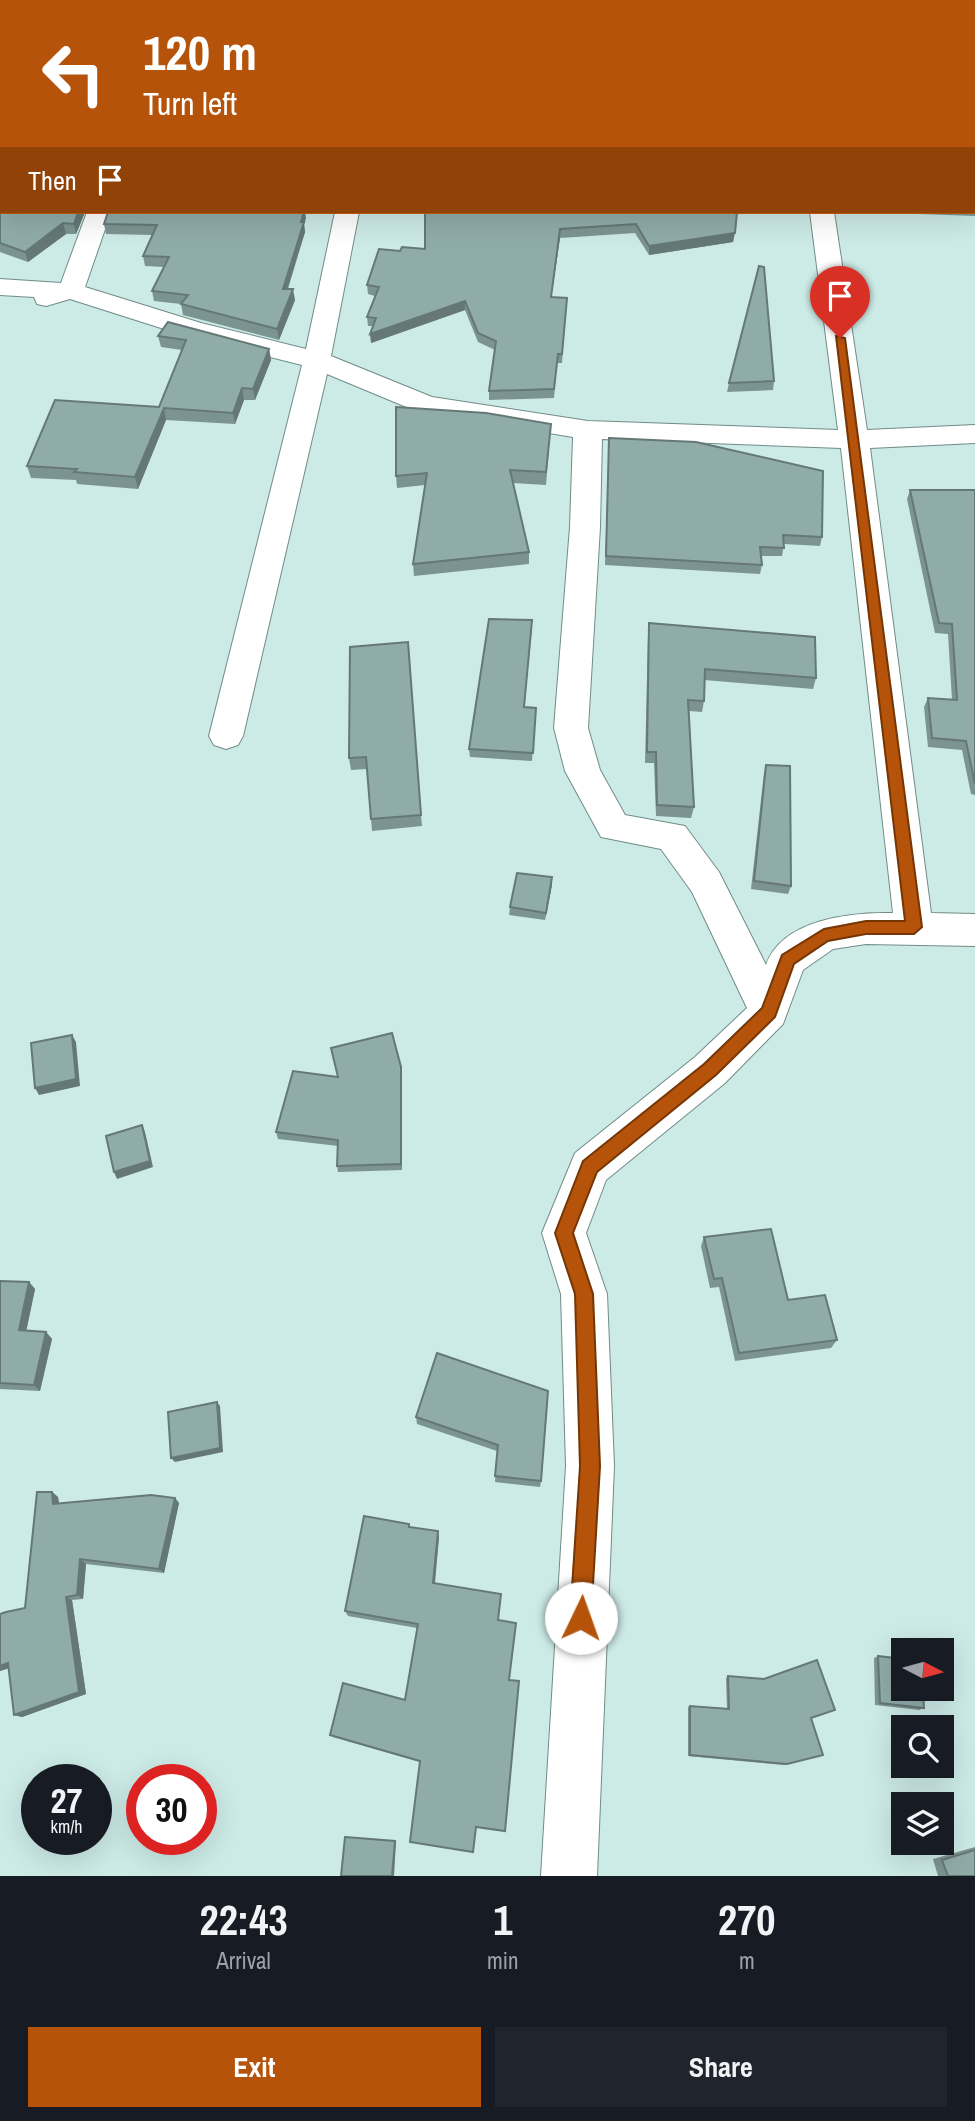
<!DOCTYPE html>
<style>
:root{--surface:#171b24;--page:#20242c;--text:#f1f3f6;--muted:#9ea1a6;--accent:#b45309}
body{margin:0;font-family:"Archivo Narrow",sans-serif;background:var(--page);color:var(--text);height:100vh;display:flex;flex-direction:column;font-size:26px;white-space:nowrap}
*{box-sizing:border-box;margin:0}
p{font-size:23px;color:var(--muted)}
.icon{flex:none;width:38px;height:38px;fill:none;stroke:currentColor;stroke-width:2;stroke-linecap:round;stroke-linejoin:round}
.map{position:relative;height:1876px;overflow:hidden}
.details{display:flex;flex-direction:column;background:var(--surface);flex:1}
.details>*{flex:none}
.hud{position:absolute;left:0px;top:0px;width:976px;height:214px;box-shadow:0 7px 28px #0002;background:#b45309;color:#fff;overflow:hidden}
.needle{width:46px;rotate:96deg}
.fabs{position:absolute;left:891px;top:1638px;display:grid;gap:14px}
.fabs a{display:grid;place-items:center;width:63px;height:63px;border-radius:0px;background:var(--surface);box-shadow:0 7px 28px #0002;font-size:35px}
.speed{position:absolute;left:21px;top:1764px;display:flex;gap:14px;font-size:35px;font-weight:700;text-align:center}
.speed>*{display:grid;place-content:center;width:91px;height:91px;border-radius:50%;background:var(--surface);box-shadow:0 7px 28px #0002;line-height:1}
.speed small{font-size:18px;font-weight:400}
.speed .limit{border:10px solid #d22;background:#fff;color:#111}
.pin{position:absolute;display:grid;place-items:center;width:60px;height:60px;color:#fff;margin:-72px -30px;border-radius:50% 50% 50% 0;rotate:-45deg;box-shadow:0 0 7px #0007}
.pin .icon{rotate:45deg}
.me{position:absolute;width:77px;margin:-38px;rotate:3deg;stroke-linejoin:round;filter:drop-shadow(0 0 5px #0008)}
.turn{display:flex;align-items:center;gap:24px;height:147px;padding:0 28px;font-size:32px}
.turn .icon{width:91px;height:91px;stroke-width:2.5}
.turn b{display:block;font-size:49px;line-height:60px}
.then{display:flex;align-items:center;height:66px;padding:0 28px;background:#0003;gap:14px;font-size:26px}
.eta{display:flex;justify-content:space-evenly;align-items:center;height:119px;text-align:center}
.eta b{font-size:42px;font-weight:700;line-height:49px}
.primary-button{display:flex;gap:14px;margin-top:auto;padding:14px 28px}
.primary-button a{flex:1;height:80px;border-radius:0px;background:var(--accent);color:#fff;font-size:28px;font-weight:700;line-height:80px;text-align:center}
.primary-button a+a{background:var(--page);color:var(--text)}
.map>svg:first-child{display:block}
</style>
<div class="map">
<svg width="975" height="1876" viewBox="0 0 975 1876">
<rect width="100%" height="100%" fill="#cceae6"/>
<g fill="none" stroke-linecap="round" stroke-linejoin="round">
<g stroke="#708c88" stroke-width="2">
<path id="street" d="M 0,0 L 13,0 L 2,2 L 2,8 Z
M 172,0 L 192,0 L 192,2 L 172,2 Z
M 772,0 L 792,0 L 792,2 L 772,2 Z
M 932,0 L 952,0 L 952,2 L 932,2 Z
M 87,212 L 111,212 L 85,287 L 201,323 L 306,349 L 335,212 L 359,212 L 331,356 L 432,397 L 588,421 L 838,430 L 810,212 L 834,212 L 867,430 L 975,425 L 975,443 L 870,448 L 931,913 L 975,914 L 975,946 L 866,944 L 833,949 L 803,970 L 783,1024 L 725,1083 L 606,1180 L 586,1233 L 607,1294 L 614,1466 L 597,1876 L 541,1876 L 566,1466 L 561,1294 L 542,1233 L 575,1153 L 695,1057 L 747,1008 L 692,892 L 661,849 L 601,837 L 565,771 L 554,728 L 570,527 L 573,437 L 416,411 L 327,374 L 243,736 L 238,745 L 226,749 L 214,745 L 209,736 L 302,365 L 183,335 L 70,299 L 46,306 L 37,304 L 34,297 L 0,295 L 0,279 L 61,283 ZM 602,439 L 841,448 L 893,913 C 851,912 782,919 766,965 L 719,872 L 685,826 L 625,815 L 600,770 L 588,728 L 600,527 Z"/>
</g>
<use href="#street" fill="#fff" fill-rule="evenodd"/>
</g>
<path fill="#7c9491" d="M 822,0 L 900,0 L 900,2 L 822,2 Z
M 975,36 L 975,216 L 891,213 L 891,212 L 975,212 Z
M 0,88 L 2,212 L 85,212 L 76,234 L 66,234 L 28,262 L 0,252 Z
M 425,212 L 737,212 L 733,242 L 649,255 L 635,233 L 560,238 L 551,297 L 567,298 L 562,363 L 557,363 L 554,398 L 489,400 L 489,391 L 495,350 L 478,342 L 465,310 L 371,343 L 373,326 L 368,326 L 367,317 L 375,296 L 368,294 L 367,285 L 400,251 L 425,249 Z
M 306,218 L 304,224 L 305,232 L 288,289 L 295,300 L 279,340 L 183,315 L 181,304 L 154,301 L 152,291 L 164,267 L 145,266 L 143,256 L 152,235 L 106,234 L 104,224 Z
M 158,336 L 269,349 L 271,360 L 255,400 L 244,400 L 235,424 L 166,420 L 138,489 L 77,484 L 76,480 L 31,478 L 27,466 L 159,407 L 182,350 L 161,347 Z
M 774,381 L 773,390 L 727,392 L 729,383 Z
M 551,424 L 546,485 L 513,483 L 529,552 L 529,564 L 414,576 L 413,564 L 425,485 L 397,488 L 396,476 Z
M 609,438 L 822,537 L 820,546 L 784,544 L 782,556 L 761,556 L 762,565 L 760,574 L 605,565 Z
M 910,490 L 975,490 L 975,795 L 971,794 L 962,750 L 928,747 L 924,707 L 928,698 L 952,700 L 948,634 L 935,633 L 907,499 Z
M 649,623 L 816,678 L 813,689 L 704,680 L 704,701 L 702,712 L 689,711 L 694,807 L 691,818 L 656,816 L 654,763 L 645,763 L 648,635 Z
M 532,629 L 524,707 L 536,708 L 532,761 L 470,757 L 469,749 Z
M 350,647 L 421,815 L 422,826 L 372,831 L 367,769 L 351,770 L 349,758 Z
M 766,765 L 791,886 L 788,894 L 751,889 L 764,773 Z
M 552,885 L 545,920 L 509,915 L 510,907 Z
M 401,1067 L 402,1170 L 338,1172 L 337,1166 L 338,1146 L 278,1139 L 276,1132 L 338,1077 Z
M 704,1237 L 788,1300 L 837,1340 L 831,1348 L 735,1361 L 719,1287 L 710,1288 L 701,1246 Z
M 0,1281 L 29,1282 L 35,1289 L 26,1331 L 46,1332 L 52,1339 L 40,1391 L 0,1389 Z
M 437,1353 L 541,1481 L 540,1487 L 495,1482 L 497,1451 L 417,1424 L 416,1417 Z
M 52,1492 L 58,1497 L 59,1503 L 175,1498 L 179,1503 L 164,1573 L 86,1564 L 83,1599 L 72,1600 L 86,1694 L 22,1717 L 14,1715 L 9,1668 L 0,1671 L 0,1614 L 25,1608 Z
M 409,1524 L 410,1528 L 439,1537 L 420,1762 L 333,1737 L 330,1735 L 405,1700 L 417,1628 L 348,1616 L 345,1611 Z
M 878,1656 L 924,1708 L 919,1710 L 875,1705 L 874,1658 Z
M 728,1676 L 811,1718 L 823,1755 L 784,1765 L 688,1756 L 688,1707 L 690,1706 L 727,1709 L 726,1678 Z
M 975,1847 L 975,1876 L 938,1876 L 933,1859 Z"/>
<path fill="#657876" d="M 78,212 L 85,212 L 76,234 L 74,224 Z
M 304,212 L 305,212 L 306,218 L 304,224 L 305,232 L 284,299 L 283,289 Z
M 63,223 L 66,234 L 28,262 L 25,252 Z
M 560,229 L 560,238 L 550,306 L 551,297 Z
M 735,233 L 733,242 L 649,255 L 649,246 Z
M 293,289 L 295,300 L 279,340 L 277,329 Z
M 465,301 L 465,310 L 371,343 L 370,334 Z
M 269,349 L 271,360 L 255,400 L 253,389 Z
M 242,388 L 244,400 L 235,424 L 233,413 Z
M 164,408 L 166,420 L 138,489 L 135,477 Z
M 552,877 L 552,885 L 545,920 L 546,913 Z
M 72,1035 L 76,1042 L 80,1086 L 39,1095 L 35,1088 Z
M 401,1067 L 402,1074 L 402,1170 L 401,1164 Z
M 142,1125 L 145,1132 L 153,1167 L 117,1179 L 114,1172 Z
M 29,1282 L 35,1289 L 25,1337 L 19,1330 Z
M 46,1332 L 52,1339 L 40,1391 L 34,1385 Z
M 217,1402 L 220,1406 L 223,1452 L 175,1462 L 171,1458 Z
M 52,1492 L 58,1497 L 60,1509 L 53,1504 Z
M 175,1498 L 179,1503 L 164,1573 L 159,1569 Z
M 438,1531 L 439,1537 L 434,1588 L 433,1583 Z
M 80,1559 L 86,1564 L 83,1599 L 77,1595 Z
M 66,1597 L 72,1600 L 86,1694 L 22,1717 L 14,1715 Z
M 8,1663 L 16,1666 L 0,1671 L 0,1666 Z
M 395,1841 L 396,1841 L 394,1876 L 392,1876 Z"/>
<path fill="#90aca9" stroke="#657876" stroke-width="2" d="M 39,0 L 173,0 L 172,2 L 38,2 Z
M 213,0 L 348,0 L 347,2 L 212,2 Z
M 852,0 L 900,0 L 900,2 L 853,2 Z
M 0,4 L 2,4 L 2,73 L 0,71 Z
M 2,87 L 2,212 L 78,212 L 74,224 L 63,223 L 25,252 L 0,243 L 0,88 Z
M 108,212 L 304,212 L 301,222 L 304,222 L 283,289 L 293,289 L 277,329 L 181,304 L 188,295 L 152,291 L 169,257 L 143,256 L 157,225 L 104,224 Z
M 425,212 L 737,212 L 735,233 L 649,246 L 636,224 L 560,229 L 551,297 L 567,298 L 562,354 L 558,354 L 554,389 L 489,391 L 496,341 L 478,333 L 465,301 L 370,334 L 376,318 L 367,317 L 379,287 L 367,285 L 379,249 L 400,251 L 402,247 L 425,249 Z
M 759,266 L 764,267 L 774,381 L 729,383 Z
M 168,322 L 269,349 L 253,389 L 242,388 L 233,413 L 164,408 L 135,477 L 74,472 L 77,469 L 27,466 L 55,400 L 159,407 L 186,340 L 158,336 Z
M 396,407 L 486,413 L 551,424 L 546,472 L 510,470 L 529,552 L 413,564 L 427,473 L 396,476 Z
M 609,438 L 696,442 L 823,471 L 822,537 L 783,535 L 784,548 L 760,547 L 762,565 L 606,556 Z
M 910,490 L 975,490 L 975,784 L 966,741 L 932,738 L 928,698 L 957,700 L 952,624 L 939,623 Z
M 489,619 L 532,620 L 524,707 L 536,708 L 533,753 L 469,749 Z
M 649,623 L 815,637 L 816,678 L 705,669 L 704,701 L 688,700 L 694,807 L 657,805 L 656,752 L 647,752 Z
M 408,642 L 421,815 L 371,819 L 366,757 L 349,758 L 350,647 Z
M 766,765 L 790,766 L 791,886 L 754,881 Z
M 517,873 L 552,877 L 546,913 L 510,907 Z
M 392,1033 L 401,1067 L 401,1164 L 337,1166 L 338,1140 L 276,1132 L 293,1071 L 338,1077 L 331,1048 Z
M 72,1035 L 76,1079 L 35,1088 L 31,1043 Z
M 142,1125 L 150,1161 L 114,1172 L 106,1136 Z
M 771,1229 L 788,1300 L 825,1295 L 837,1340 L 739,1353 L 722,1278 L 714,1279 L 704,1237 Z
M 0,1281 L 29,1282 L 19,1330 L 46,1332 L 34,1385 L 0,1383 Z
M 437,1353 L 548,1391 L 541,1481 L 495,1476 L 498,1445 L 416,1417 Z
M 217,1402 L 220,1448 L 171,1458 L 168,1412 Z
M 37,1492 L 52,1492 L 53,1504 L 151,1495 L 175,1498 L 159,1569 L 80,1559 L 77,1595 L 66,1597 L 79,1692 L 14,1715 L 8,1663 L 0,1666 L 0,1614 L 6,1612 L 25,1608 Z
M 364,1516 L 409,1524 L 409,1527 L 438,1531 L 433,1583 L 501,1594 L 498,1620 L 516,1623 L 509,1680 L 519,1681 L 505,1831 L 476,1827 L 473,1852 L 410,1842 L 420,1761 L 330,1735 L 343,1683 L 405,1700 L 418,1624 L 345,1611 Z
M 878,1656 L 903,1659 L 903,1689 L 923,1689 L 924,1708 L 880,1703 Z
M 817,1660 L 835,1710 L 811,1718 L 823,1755 L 787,1764 L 690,1755 L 690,1706 L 729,1709 L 728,1676 L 764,1679 Z
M 345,1837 L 395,1841 L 392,1876 L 341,1876 Z
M 975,1850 L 975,1876 L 948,1876 L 942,1860 Z"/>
<path fill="#b45309" stroke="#753606" stroke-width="2" d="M 836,336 L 845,338 L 922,927 L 914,934 L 866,934 L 828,941 L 794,964 L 775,1017 L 716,1075 L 597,1172 L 573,1233 L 593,1294 L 600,1466 L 591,1618 L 588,1626 L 581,1629 L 573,1626 L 570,1618 L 580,1466 L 575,1294 L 555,1233 L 583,1161 L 704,1064 L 762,1008 L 782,955 L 824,929 L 866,921 L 905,921 Z"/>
</svg>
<div class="fabs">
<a><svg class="needle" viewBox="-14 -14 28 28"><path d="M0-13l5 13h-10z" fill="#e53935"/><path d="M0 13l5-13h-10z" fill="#9ea1a6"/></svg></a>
<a><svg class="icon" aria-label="search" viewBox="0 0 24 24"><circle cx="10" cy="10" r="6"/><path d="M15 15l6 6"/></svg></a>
<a><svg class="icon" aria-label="layers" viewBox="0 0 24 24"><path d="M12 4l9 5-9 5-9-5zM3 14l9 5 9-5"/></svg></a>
</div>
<div class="speed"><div>27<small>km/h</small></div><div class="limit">30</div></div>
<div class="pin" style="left:840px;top:338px;background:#d93025"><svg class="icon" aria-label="arrive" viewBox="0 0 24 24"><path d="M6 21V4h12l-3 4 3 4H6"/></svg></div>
<svg class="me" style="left:581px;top:1618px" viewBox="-20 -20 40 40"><circle r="19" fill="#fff"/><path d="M0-13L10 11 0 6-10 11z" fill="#b45309"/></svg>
<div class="hud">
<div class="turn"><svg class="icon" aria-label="left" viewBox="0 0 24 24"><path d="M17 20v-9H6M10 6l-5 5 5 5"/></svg><div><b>120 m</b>Turn left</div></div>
<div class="then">Then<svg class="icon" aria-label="arrive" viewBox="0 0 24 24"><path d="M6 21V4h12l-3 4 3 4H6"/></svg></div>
</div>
</div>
<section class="details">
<div class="eta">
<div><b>22:43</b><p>Arrival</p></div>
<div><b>1</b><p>min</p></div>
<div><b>270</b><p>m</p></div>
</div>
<div class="primary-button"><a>Exit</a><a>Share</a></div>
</section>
